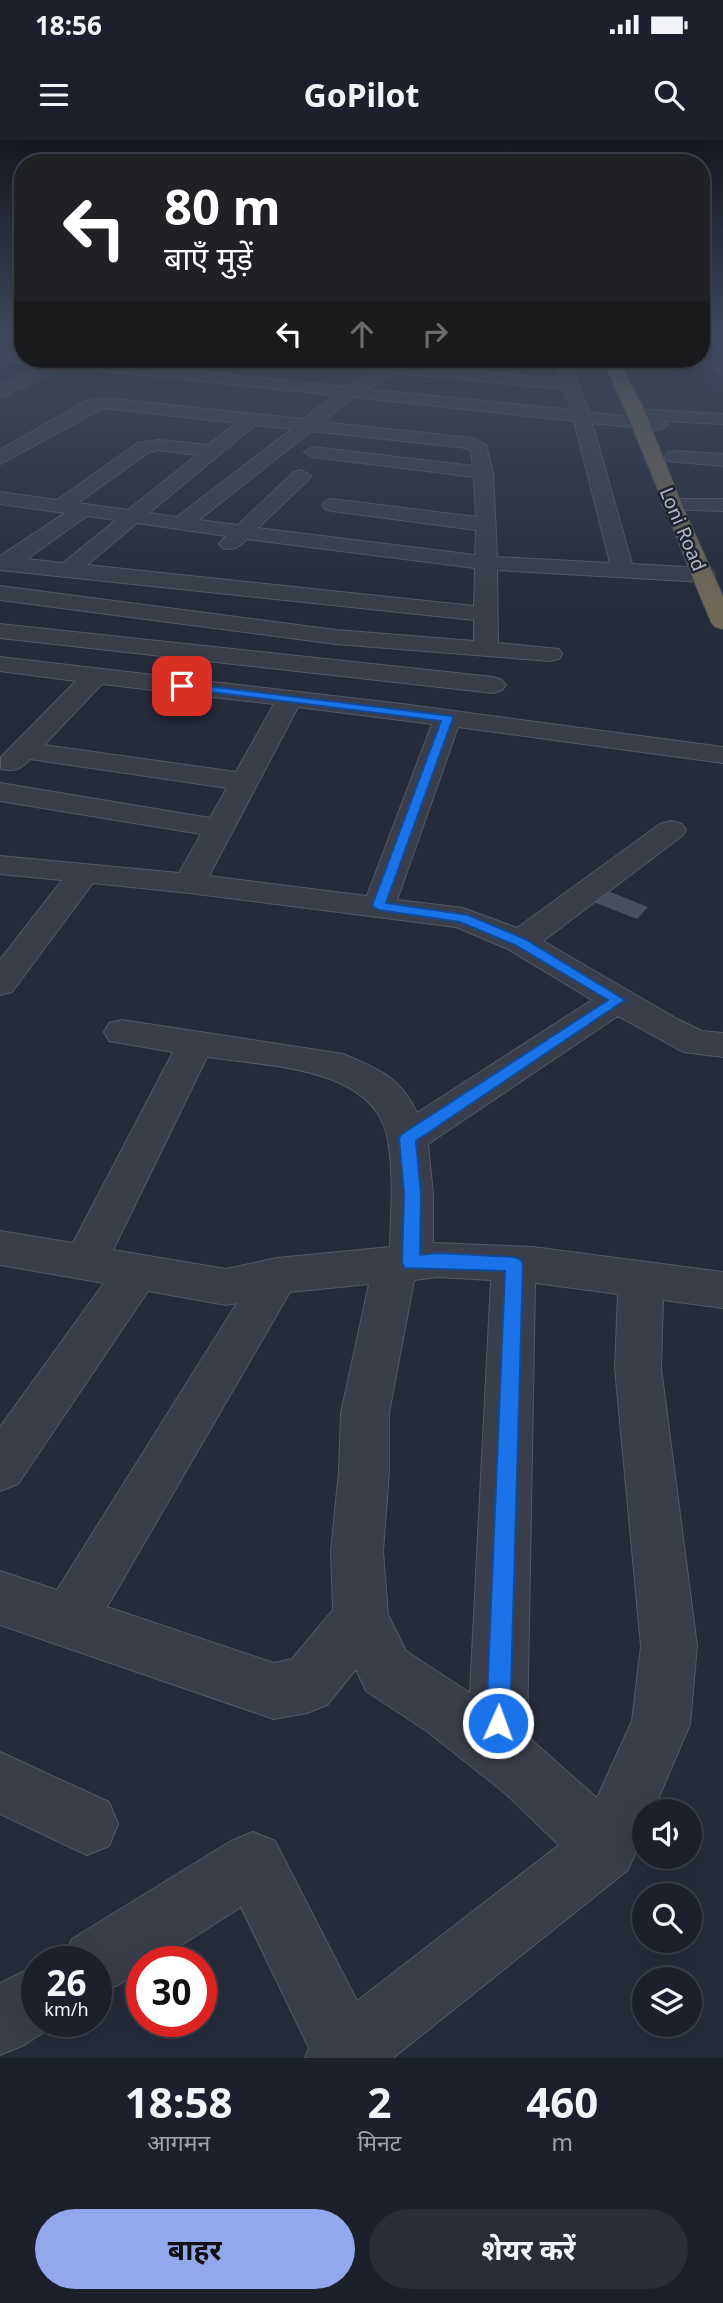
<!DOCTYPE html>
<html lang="hi">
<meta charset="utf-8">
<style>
:root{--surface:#1c202c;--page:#292d38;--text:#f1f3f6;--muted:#a0a3a9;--line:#3a3e48;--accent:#93a8ec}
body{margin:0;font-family:"Noto Sans","Noto Sans Devanagari",sans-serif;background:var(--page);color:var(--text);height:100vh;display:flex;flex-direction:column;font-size:26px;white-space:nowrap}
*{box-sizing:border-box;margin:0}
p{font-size:23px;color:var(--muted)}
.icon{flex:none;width:38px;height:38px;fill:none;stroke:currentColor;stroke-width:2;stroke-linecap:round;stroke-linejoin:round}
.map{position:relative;height:1918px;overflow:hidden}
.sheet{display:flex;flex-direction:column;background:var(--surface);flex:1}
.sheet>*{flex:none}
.guide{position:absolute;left:14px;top:14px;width:696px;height:214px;border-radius:28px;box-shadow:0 7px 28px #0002,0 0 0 2px var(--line);background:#202124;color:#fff;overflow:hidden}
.controls{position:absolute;left:632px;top:1659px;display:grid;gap:14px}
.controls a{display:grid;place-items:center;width:70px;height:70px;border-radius:50%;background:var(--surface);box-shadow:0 7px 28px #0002,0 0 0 2px var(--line);font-size:35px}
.speed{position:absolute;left:21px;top:1806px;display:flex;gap:14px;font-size:35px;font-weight:700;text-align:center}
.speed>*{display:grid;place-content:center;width:91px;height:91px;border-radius:50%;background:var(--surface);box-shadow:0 7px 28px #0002,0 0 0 2px var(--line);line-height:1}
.speed small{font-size:18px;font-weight:400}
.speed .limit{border:10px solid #d22;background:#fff;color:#111}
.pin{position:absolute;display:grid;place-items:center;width:60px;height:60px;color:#fff;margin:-30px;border-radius:14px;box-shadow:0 4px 10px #0006}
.me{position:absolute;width:77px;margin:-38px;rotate:2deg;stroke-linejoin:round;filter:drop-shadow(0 0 5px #0008)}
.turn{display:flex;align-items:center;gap:24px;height:147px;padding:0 35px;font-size:32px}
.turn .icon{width:91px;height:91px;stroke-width:2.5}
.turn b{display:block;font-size:49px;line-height:60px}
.lanes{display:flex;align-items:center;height:66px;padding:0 35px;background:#0003;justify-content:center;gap:35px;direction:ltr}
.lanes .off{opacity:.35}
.eta{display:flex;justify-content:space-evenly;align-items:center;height:119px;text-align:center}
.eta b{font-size:42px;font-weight:700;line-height:49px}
.action{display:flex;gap:14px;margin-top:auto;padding:14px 35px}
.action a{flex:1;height:80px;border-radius:42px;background:var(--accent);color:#111;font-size:28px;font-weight:700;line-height:80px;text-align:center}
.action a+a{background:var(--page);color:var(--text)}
.status{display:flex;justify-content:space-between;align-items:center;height:49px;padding:0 35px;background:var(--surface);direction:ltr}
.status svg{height:19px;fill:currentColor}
header{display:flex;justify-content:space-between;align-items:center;height:91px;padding:0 35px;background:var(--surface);font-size:32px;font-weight:700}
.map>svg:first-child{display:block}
</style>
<div class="status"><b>18:56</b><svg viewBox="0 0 49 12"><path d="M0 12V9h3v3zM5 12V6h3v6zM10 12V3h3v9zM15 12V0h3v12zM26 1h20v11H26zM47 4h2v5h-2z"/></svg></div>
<header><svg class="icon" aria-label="menu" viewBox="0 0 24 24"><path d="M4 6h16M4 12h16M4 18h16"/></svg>GoPilot<svg class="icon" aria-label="search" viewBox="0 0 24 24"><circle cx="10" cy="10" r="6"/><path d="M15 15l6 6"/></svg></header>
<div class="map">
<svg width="723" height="1918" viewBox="0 0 723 1918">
<rect width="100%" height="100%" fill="#262b3a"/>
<path fill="#474e5e" d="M 598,747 L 648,767 L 637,779 L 586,759 Z"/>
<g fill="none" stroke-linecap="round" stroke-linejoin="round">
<g stroke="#545965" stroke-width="2">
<path id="minor" d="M 723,202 L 723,235 L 715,230 L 712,219 L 716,206 Z
M 0,209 L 23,212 L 23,219 L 29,219 L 23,222 L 0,219 Z
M 32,219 L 81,219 L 347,247 C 371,231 393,219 423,219 L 413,225 L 560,239 L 553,219 L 569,219 L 589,272 L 630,277 L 628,274 L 631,270 L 637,269 L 723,274 L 723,284 L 662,281 L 668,285 L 659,290 L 592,283 L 632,424 L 704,428 L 712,430 L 715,435 L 712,440 L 704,442 L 497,430 L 498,503 L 559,509 L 562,514 L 559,519 L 550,521 L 336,504 L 0,460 L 0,446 L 336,490 L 474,501 L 474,480 L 0,430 L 0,416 L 65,373 L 0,364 L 0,352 L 57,360 L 138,303 L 159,300 L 208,305 L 236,283 L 103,268 L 0,324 L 0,310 L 84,262 L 103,258 L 303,279 L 335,255 L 67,227 L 0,257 L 0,246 L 46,224 L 35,222 ZM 396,233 L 564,249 L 571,270 L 366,249 ZM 353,257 L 574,281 L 610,423 L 497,417 L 493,333 L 486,305 L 472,298 L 322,282 ZM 255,285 L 292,289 L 177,377 L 149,373 ZM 311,291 L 467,308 L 471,311 L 473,326 L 313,307 L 304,312 L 313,317 L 474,337 L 476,377 L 332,359 L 325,361 L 322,365 L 325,369 L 332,371 L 476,390 L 475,415 L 258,388 L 308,340 L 311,336 L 301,330 L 294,332 L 238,385 L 199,380 ZM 159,310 L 197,315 L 128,370 L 78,363 L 149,312 ZM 87,376 L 116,380 L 63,423 L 27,419 ZM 137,383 L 226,396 L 219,404 L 223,408 C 234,411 239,407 247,399 L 475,428 L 474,466 L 87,425 Z
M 674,311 L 723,314 L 723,326 L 667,321 L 665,317 L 667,313 Z
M 672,359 L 723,359 L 723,371 L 665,369 L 662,365 L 665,361 Z
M 0,484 L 493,537 L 502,540 L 506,545 L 502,550 L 493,553 L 0,498 Z
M 0,517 L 402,564 L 723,607 L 723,623 L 458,587 L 397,760 L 463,768 L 517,788 L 660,684 L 671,681 L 682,684 L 686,690 L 682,696 L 543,801 L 677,879 L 702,891 L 723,893 L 723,917 L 683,912 L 618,876 L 428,1004 L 433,1054 L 433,1103 L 533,1107 L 723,1132 L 723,1168 L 663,1160 L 661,1228 L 697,1506 L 690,1584 L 653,1671 L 644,1671 L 644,1692 L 628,1730 L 393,1918 L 305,1918 L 309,1908 L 241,1767 L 155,1822 L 142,1822 L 142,1830 L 118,1845 L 96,1854 L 96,1822 L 62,1822 L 72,1799 L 231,1701 L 253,1692 L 275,1701 L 357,1861 L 559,1705 L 505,1653 L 428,1592 L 366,1551 L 356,1529 L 327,1565 L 307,1573 L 274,1579 L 0,1485 L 0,1431 L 57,1450 L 237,1163 L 226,1165 L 148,1151 L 18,1344 L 0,1351 L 0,1287 L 104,1143 L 0,1125 L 0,1091 L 73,1103 L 173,912 L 109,901 L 104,892 L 109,883 L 122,880 L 343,914 C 378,929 401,937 417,973 L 592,860 L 508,809 L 456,787 L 189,753 L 93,743 L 12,852 L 0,855 L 0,820 L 62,740 L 0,734 L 0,716 L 179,733 L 201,694 L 0,661 L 0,643 L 210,678 L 227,648 L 30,619 C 21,629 15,632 1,629 L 1,617 L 76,541 L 0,531 ZM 102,544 L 274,564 L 236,632 L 44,605 ZM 298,567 L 432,584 L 367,756 L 209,736 ZM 207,917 C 265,926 376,926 388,1000 C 394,1035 391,1072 390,1107 L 277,1118 L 226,1129 L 113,1110 ZM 438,1137 L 491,1140 L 470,1553 L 406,1511 L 388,1475 L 383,1411 L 389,1331 L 389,1273 L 414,1140 ZM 535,1143 L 618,1154 L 615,1228 L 641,1506 L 632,1581 L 597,1658 L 527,1596 ZM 369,1144 L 341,1273 L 339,1331 L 331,1411 L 333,1470 L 292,1519 L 274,1523 L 107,1467 L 290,1152 Z
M 0,1612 L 109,1662 L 118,1684 L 109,1706 L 87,1715 L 0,1674 Z
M 37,1825 L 37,1881 L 61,1881 L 24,1905 L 0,1915 L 0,1843 Z"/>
</g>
<g stroke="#414652" stroke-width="2">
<path id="highway" d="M 602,219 L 618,219 L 646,274 L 682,365 L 723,456 L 723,489 L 715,487 L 711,482 C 674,395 643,305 602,219 Z"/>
</g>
<use href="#minor" fill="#393e4a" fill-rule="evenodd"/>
<use href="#highway" fill="#6f6957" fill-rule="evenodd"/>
</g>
<linearGradient id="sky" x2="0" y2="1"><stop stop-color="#151820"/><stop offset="0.42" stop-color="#414a60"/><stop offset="1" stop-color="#414a60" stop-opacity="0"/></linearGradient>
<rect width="723" height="464" fill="url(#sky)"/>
<path fill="#1a73e8" stroke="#114b97" stroke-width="2" d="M 182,543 L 452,576 L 453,578 L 386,763 L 468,775 L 525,799 L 625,860 L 416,1001 L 421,1054 L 420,1115 L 438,1113 L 514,1117 L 520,1119 L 523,1124 L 510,1583 L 507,1592 L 498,1595 L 490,1592 L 486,1583 L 505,1131 L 405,1128 L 402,1123 L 404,1054 L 399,998 L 402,994 L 608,860 L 515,805 L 460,782 L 379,770 L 372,766 L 441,581 L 178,548 L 178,544 Z"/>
<g text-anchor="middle" stroke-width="5" stroke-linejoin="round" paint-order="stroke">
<g font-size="19" fill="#b5b9c6" stroke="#1e232f">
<text transform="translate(683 389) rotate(67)" y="7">Loni Road</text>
</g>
</g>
</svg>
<div class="controls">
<a><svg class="icon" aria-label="sound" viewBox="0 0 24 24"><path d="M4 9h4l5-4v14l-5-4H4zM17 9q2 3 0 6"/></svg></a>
<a><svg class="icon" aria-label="search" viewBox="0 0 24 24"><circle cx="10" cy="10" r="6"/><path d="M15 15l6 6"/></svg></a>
<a><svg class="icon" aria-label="layers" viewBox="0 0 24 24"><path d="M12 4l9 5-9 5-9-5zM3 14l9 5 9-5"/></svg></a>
</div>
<div class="speed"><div>26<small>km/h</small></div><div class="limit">30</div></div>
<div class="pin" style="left:182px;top:546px;background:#d93025"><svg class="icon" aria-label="arrive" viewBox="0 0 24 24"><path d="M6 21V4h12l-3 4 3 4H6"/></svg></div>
<svg class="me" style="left:498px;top:1583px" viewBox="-20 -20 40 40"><circle r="17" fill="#1a73e8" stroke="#fff" stroke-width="3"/><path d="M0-11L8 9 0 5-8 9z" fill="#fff"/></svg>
<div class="guide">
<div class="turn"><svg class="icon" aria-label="left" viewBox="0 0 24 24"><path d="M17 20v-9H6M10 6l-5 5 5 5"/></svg><div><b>80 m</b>बाएँ मुड़ें</div></div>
<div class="lanes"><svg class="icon" aria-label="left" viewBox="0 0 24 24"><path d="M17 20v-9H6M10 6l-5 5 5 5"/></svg><svg class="icon off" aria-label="ahead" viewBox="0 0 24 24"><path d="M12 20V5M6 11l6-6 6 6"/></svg><svg class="icon off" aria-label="right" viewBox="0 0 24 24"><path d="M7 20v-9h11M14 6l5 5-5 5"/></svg></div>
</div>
</div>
<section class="sheet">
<div class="eta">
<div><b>18:58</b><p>आगमन</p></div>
<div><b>2</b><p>मिनट</p></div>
<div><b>460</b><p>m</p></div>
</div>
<div class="action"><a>बाहर</a><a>शेयर करें</a></div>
</section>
